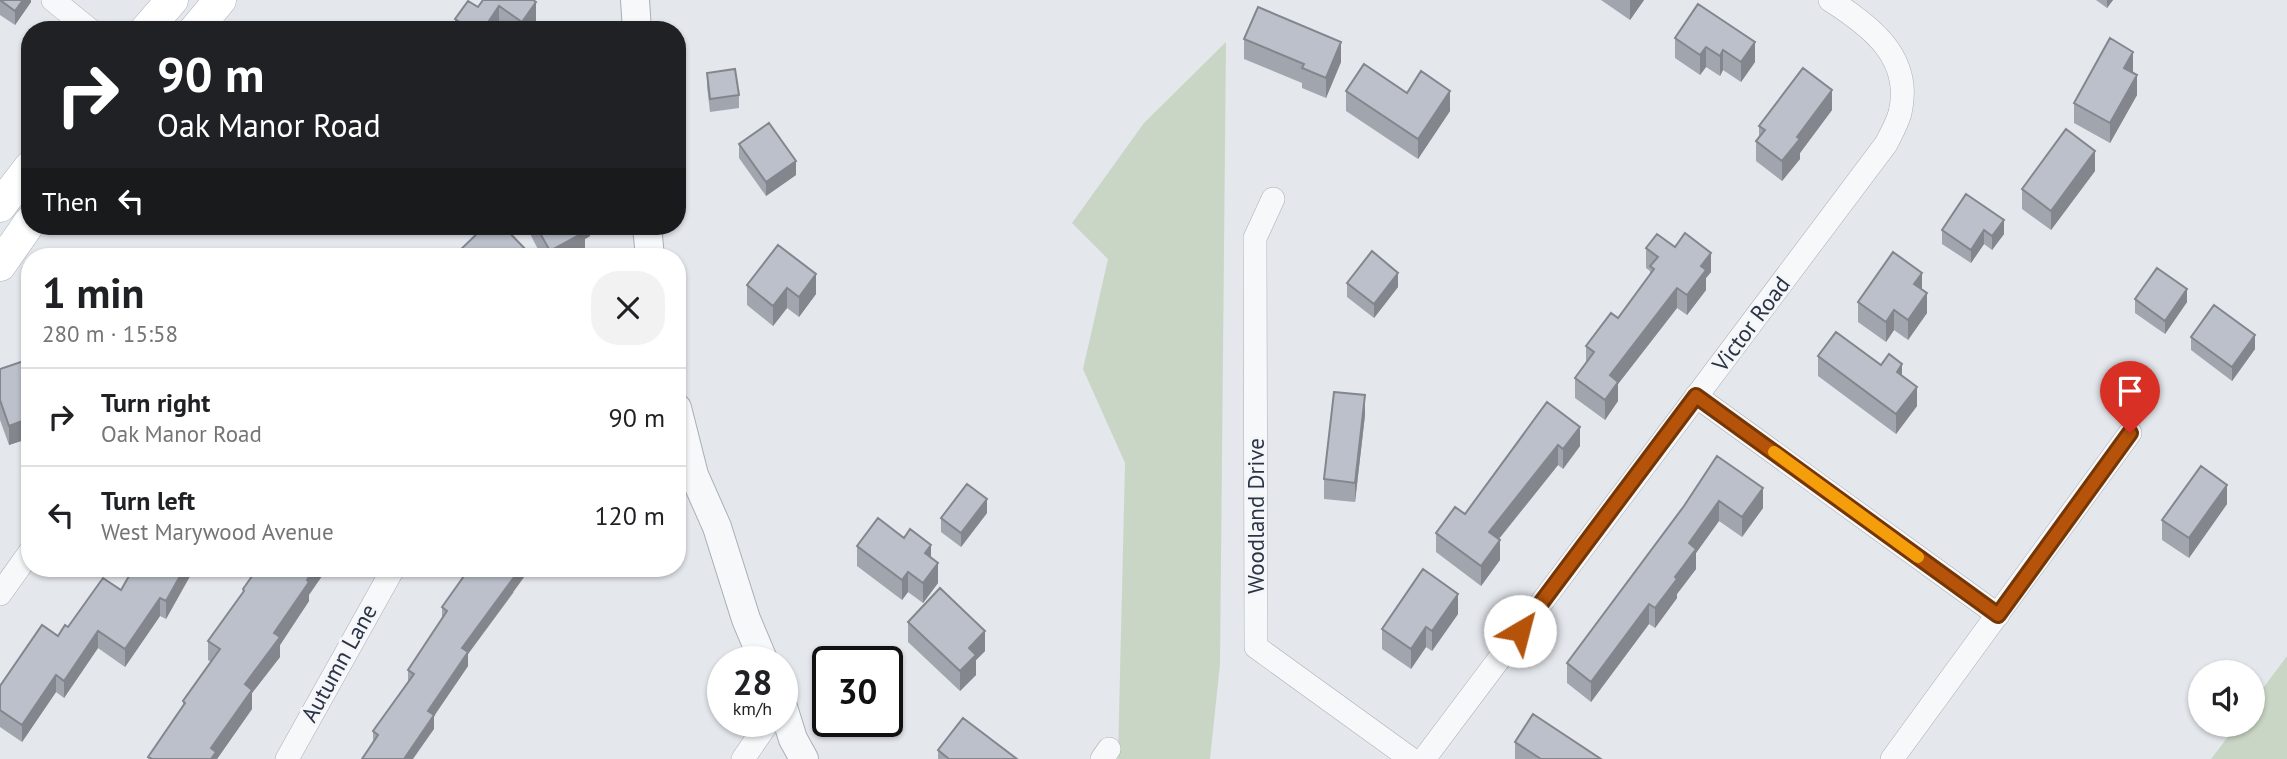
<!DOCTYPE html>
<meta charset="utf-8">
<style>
:root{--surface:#fff;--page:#f2f2f2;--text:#202124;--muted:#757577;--line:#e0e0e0}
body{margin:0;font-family:"PT Sans",sans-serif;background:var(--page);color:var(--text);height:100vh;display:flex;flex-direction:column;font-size:26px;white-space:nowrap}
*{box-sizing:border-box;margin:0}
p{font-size:23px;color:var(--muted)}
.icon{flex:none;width:38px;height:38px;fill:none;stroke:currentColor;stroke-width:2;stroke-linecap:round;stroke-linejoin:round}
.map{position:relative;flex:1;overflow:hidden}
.drawer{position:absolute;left:21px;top:248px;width:665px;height:329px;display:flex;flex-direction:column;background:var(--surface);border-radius:28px;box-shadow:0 2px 5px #0004}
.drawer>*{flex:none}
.banner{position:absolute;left:21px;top:21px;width:665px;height:214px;border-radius:28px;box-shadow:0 2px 5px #0004;background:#202124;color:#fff;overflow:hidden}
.tools{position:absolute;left:2188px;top:660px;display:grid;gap:14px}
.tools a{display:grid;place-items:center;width:77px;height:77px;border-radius:50%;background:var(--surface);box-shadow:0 2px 5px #0004;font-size:35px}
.speed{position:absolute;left:707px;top:646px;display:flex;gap:14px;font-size:35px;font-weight:700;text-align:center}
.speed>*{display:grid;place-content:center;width:91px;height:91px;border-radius:50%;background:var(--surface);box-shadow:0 2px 5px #0004;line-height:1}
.speed small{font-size:18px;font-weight:400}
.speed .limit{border:4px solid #111;border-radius:10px;background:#fff;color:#111}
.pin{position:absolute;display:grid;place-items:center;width:60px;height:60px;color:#fff;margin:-72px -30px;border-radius:50% 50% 50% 0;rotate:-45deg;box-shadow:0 0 7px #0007}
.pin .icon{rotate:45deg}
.me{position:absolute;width:77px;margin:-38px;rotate:37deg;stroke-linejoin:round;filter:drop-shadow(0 0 5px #0008)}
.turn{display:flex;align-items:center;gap:24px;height:147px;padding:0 21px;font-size:32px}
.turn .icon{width:91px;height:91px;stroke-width:2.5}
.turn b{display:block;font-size:49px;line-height:60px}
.then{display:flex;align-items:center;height:66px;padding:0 21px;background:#0003;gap:14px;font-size:26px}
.round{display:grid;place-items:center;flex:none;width:74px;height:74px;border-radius:28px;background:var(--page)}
.overview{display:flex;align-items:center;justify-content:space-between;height:119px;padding:0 21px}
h1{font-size:42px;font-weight:700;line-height:52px}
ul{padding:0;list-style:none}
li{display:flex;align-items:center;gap:21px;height:98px;padding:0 21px;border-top:2px solid var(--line)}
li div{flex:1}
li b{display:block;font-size:26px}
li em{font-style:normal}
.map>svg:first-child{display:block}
</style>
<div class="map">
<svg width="2287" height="759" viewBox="0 0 2287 759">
<rect width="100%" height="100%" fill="#e4e7ec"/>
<path fill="#c9d6c5" d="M 1226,42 L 1220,664 L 1210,759 L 1118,759 L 1125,463 L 1083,369 L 1108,259 L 1072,223 L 1144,123 Z
M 2287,656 L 2287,759 L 2211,759 L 2237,725 L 2252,724 L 2252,703 Z"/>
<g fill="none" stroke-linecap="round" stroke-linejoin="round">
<g stroke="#a9aeb7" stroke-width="24">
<path id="minor" d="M 53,0 L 90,30
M 1273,199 L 1255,238 L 1256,647 L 1411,759
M 1696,396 L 1998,615
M 0,594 L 30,552
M 287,759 L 393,569
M 743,759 L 769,721
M 1102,759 L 1109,749
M 1424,759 L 1886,144 C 1891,134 1897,124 1900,113 C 1913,58 1871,26 1830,0
M 1892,759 L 2130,433"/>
</g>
<g stroke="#a9aeb7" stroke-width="30">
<path id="tertiary" d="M 635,0 L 637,30
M 647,226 L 650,257
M 677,408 L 694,475 L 717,527 L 746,619 L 764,662
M 782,704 L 793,739 L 804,759"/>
</g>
<g stroke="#a9aeb7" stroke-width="33">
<path id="secondary" d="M 146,30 L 172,0
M 195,30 L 220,0
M 0,206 L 30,167
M 0,265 L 30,222"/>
</g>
<use href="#minor" stroke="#f7f8fa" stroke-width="23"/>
<use href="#tertiary" stroke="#f7f8fa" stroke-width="28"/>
<use href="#secondary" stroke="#fff" stroke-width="32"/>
</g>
<path fill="#a1a5ae" d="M 0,0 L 31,0 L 31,2 L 15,25 L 0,15 Z
M 483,0 L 536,22 L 531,30 L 504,30 L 499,26 L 497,30 L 455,30 L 455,19 L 478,7 Z
M 1601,0 L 1644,0 L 1630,20 Z
M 2096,0 L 2113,0 L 2107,8 Z
M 1675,38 L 1755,42 L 1755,62 L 1741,82 L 1723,70 L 1720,76 L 1706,67 L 1700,75 L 1675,58 Z
M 1244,39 L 1341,62 L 1326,98 L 1302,88 L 1302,83 L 1244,59 Z
M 2133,71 L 2137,95 L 2110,143 L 2074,123 L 2074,103 Z
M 707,73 L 739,95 L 739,108 L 710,112 L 707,86 Z
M 1346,91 L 1407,93 L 1450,111 L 1418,159 L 1346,111 Z
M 1832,110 L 1800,153 L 1800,159 L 1782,181 L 1756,161 L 1756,141 L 1759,138 L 1759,126 Z
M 739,144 L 796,175 L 766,196 L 739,158 Z
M 2095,171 L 2051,230 L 2022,209 L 2022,189 Z
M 1966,194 L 2004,234 L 1992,250 L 1984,244 L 1971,263 L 1942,244 L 1942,230 Z
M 527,226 L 590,226 L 590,236 L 585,239 L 585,252 L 575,257 L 542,257 L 527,228 Z
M 778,245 L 816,294 L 799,317 L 787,308 L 773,326 L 747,305 L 747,285 Z
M 1646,248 L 1711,272 L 1706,278 L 1706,290 L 1687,315 L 1677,308 L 1618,384 L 1618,401 L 1605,420 L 1575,398 L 1575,378 L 1586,363 L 1586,346 L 1618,318 L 1650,275 L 1650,271 L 1646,268 Z
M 1347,283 L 1398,287 L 1374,318 L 1347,297 Z
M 1922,290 L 1927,313 L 1908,340 L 1894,330 L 1886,342 L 1858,322 L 1858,302 Z
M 2135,299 L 2187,302 L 2165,334 L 2135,313 Z
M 2191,337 L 2255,349 L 2232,381 L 2191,350 Z
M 1818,356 L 1881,365 L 1902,376 L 1917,406 L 1896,434 L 1818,376 Z
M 30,359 L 30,438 L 9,445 L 0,420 L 0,369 Z
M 1547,402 L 1580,446 L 1563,469 L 1558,465 L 1499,539 L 1500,560 L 1481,586 L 1436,552 L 1436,533 L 1465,514 Z
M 1365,415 L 1355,502 L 1324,499 L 1324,479 Z
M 1717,456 L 1763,508 L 1742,537 L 1719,521 L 1696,553 L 1696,569 L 1677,594 L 1677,598 L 1655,628 L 1649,624 L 1591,702 L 1567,683 L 1567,663 L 1684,506 Z
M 2227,504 L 2189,558 L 2162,540 L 2162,520 Z
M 987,513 L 961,547 L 941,532 L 941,518 Z
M 857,546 L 938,583 L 923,603 L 908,592 L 902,600 L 857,566 Z
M 133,569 L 194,569 L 166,619 L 160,616 L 125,667 L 98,648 L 64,698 L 56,692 L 22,742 L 0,727 L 0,686 L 68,627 L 121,590 Z
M 243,589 L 309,595 L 309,601 L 280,645 L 280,657 L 252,693 L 252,709 L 217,759 L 148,759 L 148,757 L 183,706 L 183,701 L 211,662 L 208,660 L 208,641 L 243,593 Z
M 514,592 L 468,654 L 468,666 L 434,716 L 434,729 L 373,742 L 373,731 L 408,682 L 408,670 L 442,619 L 442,607 Z
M 1458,614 L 1432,651 L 1426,647 L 1411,669 L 1382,649 L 1382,629 Z
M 908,622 L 985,651 L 976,660 L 976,675 L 960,691 L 908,642 Z
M 1515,742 L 1601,759 L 1515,759 Z
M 938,750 L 1017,759 L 938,759 Z"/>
<path fill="#83868d" d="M 23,0 L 31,0 L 31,2 L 15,25 L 15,11 Z
M 1630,0 L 1644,0 L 1630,20 Z
M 2107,0 L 2113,0 L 2107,8 Z
M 536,2 L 536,22 L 531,30 L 522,30 L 522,22 Z
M 499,6 L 499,26 L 497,30 L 483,30 Z
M 1341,42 L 1341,62 L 1326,98 L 1326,78 Z
M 1755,42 L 1755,62 L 1741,82 L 1741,62 Z
M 1706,47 L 1706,67 L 1700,75 L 1700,55 Z
M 1723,50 L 1723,70 L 1720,76 L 1720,56 Z
M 2133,52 L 2133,71 L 2124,88 L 2124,68 Z
M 2137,75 L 2137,95 L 2110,143 L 2110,123 Z
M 1832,90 L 1832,110 L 1800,153 L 1800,159 L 1782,181 L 1782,161 L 1797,137 Z
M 1450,91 L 1450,111 L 1418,159 L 1418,139 Z
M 2095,151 L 2095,171 L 2051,230 L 2051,211 Z
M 796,161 L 796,175 L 766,196 L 766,182 Z
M 2004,220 L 2004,234 L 1992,250 L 1992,236 Z
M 579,226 L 590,226 L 590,236 L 585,239 L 585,252 L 575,257 L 550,257 L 550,251 Z
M 1984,230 L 1984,244 L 1971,263 L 1971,250 Z
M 1711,253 L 1711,272 L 1706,278 L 1706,290 L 1687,315 L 1687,295 L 1701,266 Z
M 1398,273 L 1398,287 L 1374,318 L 1374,304 Z
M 1922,273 L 1922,292 L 1914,284 Z
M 816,274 L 816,294 L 799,317 L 799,297 Z
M 787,288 L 787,308 L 773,326 L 773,306 Z
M 1677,288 L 1677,308 L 1618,384 L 1618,401 L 1605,420 L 1605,400 L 1610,375 Z
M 2187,289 L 2187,302 L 2165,334 L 2165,321 Z
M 1927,293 L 1927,313 L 1908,340 L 1908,320 Z
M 1894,310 L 1894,330 L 1886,342 L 1886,322 Z
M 2255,335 L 2255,349 L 2232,381 L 2232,367 Z
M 1902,364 L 1902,384 L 1897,372 Z
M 1917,387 L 1917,406 L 1896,434 L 1896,414 Z
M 1365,395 L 1365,415 L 1355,502 L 1355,483 Z
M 30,418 L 30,438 L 9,445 L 9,426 Z
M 1580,427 L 1580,446 L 1563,469 L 1563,449 Z
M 1558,445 L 1558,465 L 1489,551 L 1489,532 Z
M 2227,485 L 2227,504 L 2189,558 L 2189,538 Z
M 1763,488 L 1763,508 L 1742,537 L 1742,517 Z
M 987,499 L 987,513 L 961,547 L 961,533 Z
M 1719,501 L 1719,521 L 1696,553 L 1696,569 L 1677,594 L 1677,598 L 1655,628 L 1655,608 L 1675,577 L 1689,543 Z
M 1500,540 L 1500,560 L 1481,586 L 1481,566 Z
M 931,545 L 931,565 L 925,553 Z
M 938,563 L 938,583 L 923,603 L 923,583 Z
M 184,569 L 194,569 L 166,619 L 166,601 Z
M 314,569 L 327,569 L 309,595 L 309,601 L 280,645 L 280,657 L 252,693 L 252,709 L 217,759 L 211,759 L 211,748 L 245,684 L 274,633 Z
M 520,569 L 530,569 L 468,654 L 468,666 L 434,716 L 434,729 L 413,759 L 404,759 L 462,648 Z
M 908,572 L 908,592 L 902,600 L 902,580 Z
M 1458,594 L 1458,614 L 1432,651 L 1432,631 Z
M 160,598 L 160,616 L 125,667 L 125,649 Z
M 1649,604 L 1649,624 L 1591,702 L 1591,682 Z
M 1426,627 L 1426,647 L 1411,669 L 1411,649 Z
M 98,631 L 98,648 L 64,698 L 64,681 Z
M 985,631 L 985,651 L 976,660 L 976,675 L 960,691 L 960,671 L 969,648 Z
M 56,675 L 56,692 L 22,742 L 22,725 Z"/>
<path fill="#bbc0ca" stroke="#83868d" stroke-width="2" d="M 0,0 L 23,0 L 15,11 Z
M 483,0 L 533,0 L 536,2 L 522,22 L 499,6 L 483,30 L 471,30 L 455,19 L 468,1 L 478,7 Z
M 1698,4 L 1755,42 L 1741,62 L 1723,50 L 1720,56 L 1706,47 L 1700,55 L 1675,38 Z
M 1258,7 L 1341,42 L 1326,78 L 1302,68 L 1304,64 L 1244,39 Z
M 2110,38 L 2133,52 L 2124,68 L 2137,75 L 2110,123 L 2074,103 Z
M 1364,64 L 1407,93 L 1421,71 L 1450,91 L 1418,139 L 1346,91 Z
M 1803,68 L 1832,90 L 1797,137 L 1800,139 L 1782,161 L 1756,141 L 1765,130 L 1759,126 Z
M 735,69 L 739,95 L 710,99 L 707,73 Z
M 769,123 L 796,161 L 766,182 L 739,144 Z
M 2066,129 L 2095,151 L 2051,211 L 2022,189 Z
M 1966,194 L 2004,220 L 1992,236 L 1984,230 L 1971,250 L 1942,230 Z
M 485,226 L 503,226 L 529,253 L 524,257 L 453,257 Z
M 536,226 L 581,226 L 585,232 L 550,251 Z
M 1685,233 L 1711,253 L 1701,266 L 1706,270 L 1687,295 L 1677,288 L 1610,375 L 1618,382 L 1605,400 L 1575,378 L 1594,352 L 1586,346 L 1611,313 L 1618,318 L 1654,269 L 1650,266 L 1658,257 L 1646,248 L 1657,234 L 1675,247 Z
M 778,245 L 816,274 L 799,297 L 787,288 L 773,306 L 747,285 Z
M 1372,251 L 1398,273 L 1374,304 L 1347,283 Z
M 1893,252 L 1922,273 L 1914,284 L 1927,293 L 1908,320 L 1894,310 L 1886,322 L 1858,302 Z
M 2157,268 L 2187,289 L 2165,321 L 2135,299 Z
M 2214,305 L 2255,335 L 2232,367 L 2191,337 Z
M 1836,332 L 1881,365 L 1889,354 L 1902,364 L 1897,372 L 1917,387 L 1896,414 L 1818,356 Z
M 30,359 L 30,418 L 9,426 L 0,400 L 0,369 Z
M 1334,392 L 1365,395 L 1355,483 L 1324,479 Z
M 1547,402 L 1580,427 L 1563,449 L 1558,445 L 1489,532 L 1500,540 L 1481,566 L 1436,533 L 1455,507 L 1465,514 Z
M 1717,456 L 1763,488 L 1742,517 L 1719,501 L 1689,543 L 1696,549 L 1675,577 L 1677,579 L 1655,608 L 1649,604 L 1591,682 L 1567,663 L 1684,506 Z
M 2201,466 L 2227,485 L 2189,538 L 2162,520 Z
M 967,484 L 987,499 L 961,533 L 941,518 Z
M 878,518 L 904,538 L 910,529 L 931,545 L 925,553 L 938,563 L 923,583 L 908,572 L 902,580 L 857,546 Z
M 133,569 L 184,569 L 166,601 L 160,598 L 125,649 L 98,631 L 64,681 L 56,675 L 22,725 L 0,710 L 0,686 L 42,625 L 58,636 L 65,625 L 68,627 L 103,578 L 121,590 Z
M 257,569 L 314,569 L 307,580 L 309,582 L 274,633 L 280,637 L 245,684 L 252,690 L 211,748 L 216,752 L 211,759 L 152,759 L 148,757 L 185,703 L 183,701 L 220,649 L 208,641 L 244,591 L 243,589 Z
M 469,569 L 520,569 L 462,648 L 468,652 L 428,711 L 434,715 L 404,759 L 362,759 L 378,735 L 373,731 L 414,674 L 408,670 L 447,611 L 442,607 Z
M 1423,569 L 1458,594 L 1432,631 L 1426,627 L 1411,649 L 1382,629 Z
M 940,588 L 985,631 L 969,648 L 976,655 L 960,671 L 908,622 Z
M 1533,714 L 1601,759 L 1541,759 L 1515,742 Z
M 963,718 L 1017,759 L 949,759 L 938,750 Z"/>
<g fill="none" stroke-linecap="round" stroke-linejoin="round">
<g stroke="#753606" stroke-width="18">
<path id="route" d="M 1520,631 L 1696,396 L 1998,615 L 2130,433"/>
</g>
<use href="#route" stroke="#b45309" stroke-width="12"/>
<path stroke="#f59e0b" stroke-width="12" d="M 1774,452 L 1918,557"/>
</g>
<g text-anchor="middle" stroke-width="6" stroke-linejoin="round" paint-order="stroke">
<g font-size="23" fill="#2b3445" stroke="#f4f6f9">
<text transform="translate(1751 324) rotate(-53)" y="8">Victor Road</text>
<text transform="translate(1256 516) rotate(-90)" y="8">Woodland Drive</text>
<text transform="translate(339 663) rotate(-61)" y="8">Autumn Lane</text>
</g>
</g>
</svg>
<div class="tools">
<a><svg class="icon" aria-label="sound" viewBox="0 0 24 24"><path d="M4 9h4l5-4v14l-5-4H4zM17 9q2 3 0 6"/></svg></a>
</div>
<div class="speed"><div>28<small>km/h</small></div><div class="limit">30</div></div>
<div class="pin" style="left:2130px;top:433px;background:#d93025"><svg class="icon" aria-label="arrive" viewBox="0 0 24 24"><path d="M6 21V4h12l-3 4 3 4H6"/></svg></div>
<svg class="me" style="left:1520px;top:631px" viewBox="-20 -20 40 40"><circle r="19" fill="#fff"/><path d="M0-13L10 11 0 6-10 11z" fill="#b45309"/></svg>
<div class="banner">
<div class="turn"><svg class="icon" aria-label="right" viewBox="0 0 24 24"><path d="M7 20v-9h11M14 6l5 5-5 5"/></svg><div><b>90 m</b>Oak Manor Road</div></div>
<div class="then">Then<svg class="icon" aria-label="left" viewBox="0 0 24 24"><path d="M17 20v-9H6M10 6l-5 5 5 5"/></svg></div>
</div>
<section class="drawer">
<div class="overview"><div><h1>1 min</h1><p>280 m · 15:58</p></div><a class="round"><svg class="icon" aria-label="close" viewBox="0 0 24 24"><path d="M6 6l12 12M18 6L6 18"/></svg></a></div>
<ul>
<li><svg class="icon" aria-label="right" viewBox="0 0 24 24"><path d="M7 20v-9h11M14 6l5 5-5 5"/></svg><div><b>Turn right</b><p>Oak Manor Road</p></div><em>90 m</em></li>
<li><svg class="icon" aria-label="left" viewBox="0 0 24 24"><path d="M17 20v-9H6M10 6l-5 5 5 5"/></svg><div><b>Turn left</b><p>West Marywood Avenue</p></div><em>120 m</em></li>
</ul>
</section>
</div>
